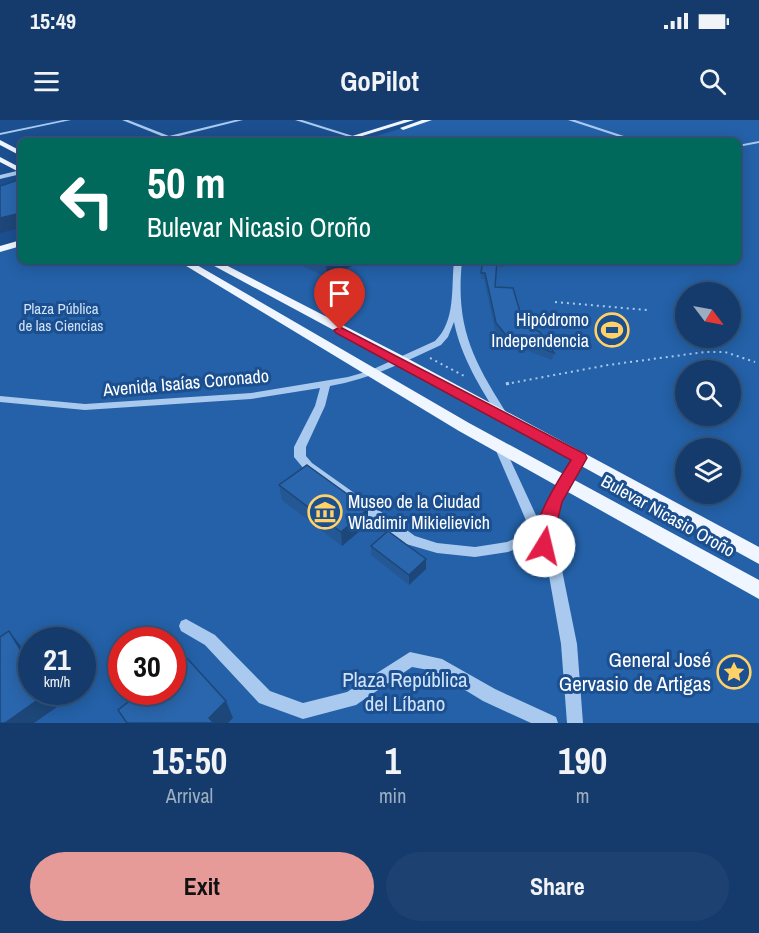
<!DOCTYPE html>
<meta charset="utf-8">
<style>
:root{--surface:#143b6b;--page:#1d4271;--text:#f1f3f6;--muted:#9dadc1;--line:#33557e;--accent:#e69b98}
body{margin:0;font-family:"Archivo Narrow",sans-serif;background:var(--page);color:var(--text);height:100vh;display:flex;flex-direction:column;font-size:22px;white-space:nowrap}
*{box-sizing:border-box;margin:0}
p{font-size:20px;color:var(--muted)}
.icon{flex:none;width:33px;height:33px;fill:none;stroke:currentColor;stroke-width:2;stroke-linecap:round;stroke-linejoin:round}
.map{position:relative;height:603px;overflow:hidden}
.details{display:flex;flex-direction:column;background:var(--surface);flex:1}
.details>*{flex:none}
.top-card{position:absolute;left:18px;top:18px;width:723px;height:126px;border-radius:9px;box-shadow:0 3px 15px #0003,0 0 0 2px var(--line);background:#00695c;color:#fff;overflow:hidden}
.needle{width:39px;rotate:122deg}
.buttons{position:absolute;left:675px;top:162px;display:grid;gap:12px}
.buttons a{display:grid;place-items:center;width:66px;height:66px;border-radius:50%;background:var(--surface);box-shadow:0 3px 15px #0003,0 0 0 2px var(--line);font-size:30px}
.speed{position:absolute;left:18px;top:507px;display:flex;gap:12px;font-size:30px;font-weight:700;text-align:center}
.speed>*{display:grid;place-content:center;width:78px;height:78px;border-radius:50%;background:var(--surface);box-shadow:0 3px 15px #0003,0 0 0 2px var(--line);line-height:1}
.speed small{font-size:15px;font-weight:400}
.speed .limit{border:9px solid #d22;background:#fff;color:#111}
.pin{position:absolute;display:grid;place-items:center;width:51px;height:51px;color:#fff;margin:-62px -26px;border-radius:50% 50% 50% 0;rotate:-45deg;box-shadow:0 0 6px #0007}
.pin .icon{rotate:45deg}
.me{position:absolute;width:66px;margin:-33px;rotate:9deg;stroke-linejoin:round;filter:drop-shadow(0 0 4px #0008)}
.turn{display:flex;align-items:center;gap:21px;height:126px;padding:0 30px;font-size:27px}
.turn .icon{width:78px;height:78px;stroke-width:2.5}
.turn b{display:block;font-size:42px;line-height:51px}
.eta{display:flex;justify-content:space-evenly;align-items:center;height:102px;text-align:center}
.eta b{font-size:36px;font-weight:700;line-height:42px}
.button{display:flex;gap:12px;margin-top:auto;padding:12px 30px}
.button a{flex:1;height:69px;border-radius:36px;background:var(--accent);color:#111;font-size:24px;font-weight:700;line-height:69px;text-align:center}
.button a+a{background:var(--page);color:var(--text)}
.status{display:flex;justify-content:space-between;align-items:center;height:42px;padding:0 30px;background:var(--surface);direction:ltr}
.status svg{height:16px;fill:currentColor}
header{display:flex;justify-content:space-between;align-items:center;height:78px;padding:0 30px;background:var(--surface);font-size:27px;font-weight:700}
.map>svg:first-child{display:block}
</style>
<div class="status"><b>15:49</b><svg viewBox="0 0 49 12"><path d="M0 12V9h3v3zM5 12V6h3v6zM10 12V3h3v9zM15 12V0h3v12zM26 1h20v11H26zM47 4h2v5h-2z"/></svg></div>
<header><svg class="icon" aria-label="menu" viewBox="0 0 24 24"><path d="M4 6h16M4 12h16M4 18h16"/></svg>GoPilot<svg class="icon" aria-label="search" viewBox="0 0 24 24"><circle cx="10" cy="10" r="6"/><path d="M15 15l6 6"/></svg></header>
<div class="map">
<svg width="759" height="603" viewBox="0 0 759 603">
<rect width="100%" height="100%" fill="#1b4f8f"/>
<path fill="#2461a8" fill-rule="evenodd" d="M 429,0 L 759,0 L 759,603 L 0,603 L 0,129 L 21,123 L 21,141 L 738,141 L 738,21 L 360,21 ZM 686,172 L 730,172 L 730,218 L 686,218 ZM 686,250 L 730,250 L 730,296 L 686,296 ZM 686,328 L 730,328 L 730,374 L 686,374 ZM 32,520 L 82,520 L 82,572 L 32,572 ZM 122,520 L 172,520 L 172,572 L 122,572 Z"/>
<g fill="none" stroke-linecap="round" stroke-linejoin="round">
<path stroke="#a9c9ee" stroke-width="2" stroke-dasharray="2 4" stroke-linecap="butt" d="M 555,182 L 647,190
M 430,238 L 466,257
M 506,264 L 608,245 L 705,232 L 725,232 L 755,242"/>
<path stroke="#a9c9ee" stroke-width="3" stroke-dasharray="3 4.5" stroke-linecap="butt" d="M 506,264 L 510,263"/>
<path fill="#a9c9ee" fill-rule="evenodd" d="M 63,0 L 71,0 L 0,15 L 0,13 Z
M 122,0 L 128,0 L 169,16 L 235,0 L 243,0 L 159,21 L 151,21 L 164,17 Z
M 295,0 L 302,0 L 366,20 L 362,21 Z
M 568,0 L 575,0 L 639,21 L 632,21 Z
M 759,21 L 759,23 L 738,27 L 738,25 Z
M 21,50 L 21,54 L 0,59 L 0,55 Z
M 454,141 L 462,141 C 455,209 474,242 509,297 L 508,299 L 500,299 C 481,269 461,237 454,202 L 448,217 L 441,225 C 405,242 370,259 330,266 L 325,286 L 306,327 L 306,336 L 312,343 L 415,416 L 437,423 L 475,427 L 507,422 L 531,412 L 494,326 L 495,323 L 503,323 L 504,326 L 541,406 C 548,381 562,358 575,335 L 583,335 L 585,338 L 563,380 L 555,402 L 551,426 L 562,450 L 577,524 L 583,603 L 567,603 L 561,524 L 548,450 L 535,421 L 508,432 L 475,437 L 437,433 L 406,424 L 304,349 L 294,337 L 294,327 L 315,286 L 320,268 L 251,279 L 85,290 L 0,282 L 0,276 L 85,284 L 251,273 L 348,257 L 369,251 L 435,221 C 456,201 451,168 454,141 Z
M 186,499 L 215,515 L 270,571 L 303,583 L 347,572 L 410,532 L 442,539 L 495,569 L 556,597 L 558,603 L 531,603 L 483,581 L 434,551 L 412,547 L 356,585 L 303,599 L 259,583 L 205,525 L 181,511 L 179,506 L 181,501 Z"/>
<path fill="#f0f6ff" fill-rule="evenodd" d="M 404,0 L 414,0 L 346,21 L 336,21 Z
M 422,0 L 432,0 L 403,10 L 400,8 Z
M 0,20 L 21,31 L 21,36 L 0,25 Z
M 0,37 L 21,48 L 21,53 L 0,42 Z
M 21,120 L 21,126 L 0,132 L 0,126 Z
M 178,141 L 190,141 L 469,303 L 759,460 L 759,479 L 459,311 Z
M 205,141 L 218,141 L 403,236 L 759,427 L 759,444 L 393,242 Z"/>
</g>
<path fill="#245895" d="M 293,141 L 352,141 L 352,146 L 327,158 Z
M 483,141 L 505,141 L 503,147 L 496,146 L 495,167 L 524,205 L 554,233 L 552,240 L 505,222 L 495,210 L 484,159 L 481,159 Z
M 279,365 L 368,389 L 368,404 L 342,426 L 282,380 Z
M 371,426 L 426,439 L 426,449 L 409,465 L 371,435 Z"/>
<path fill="#1d4779" d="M 21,93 L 21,108 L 0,113 L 0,98 Z
M 335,141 L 352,141 L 352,146 L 327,158 L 326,145 Z
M 368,389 L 368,404 L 342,426 L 341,412 Z
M 426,439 L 426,449 L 409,465 L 409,455 Z
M 9,511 L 20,525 L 32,545 L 32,549 Z
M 45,572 L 47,572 L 57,587 L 34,603 L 5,603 Z
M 226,581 L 233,598 L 228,603 L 212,603 L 209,598 Z"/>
<path fill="#2a66ad" stroke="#1d4779" stroke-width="1.5" d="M 21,59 L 21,93 L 0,98 L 0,66 Z
M 317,141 L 335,141 L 326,145 Z
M 483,141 L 497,141 L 495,167 L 513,168 L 524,205 L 540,212 L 554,233 L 506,215 L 496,203 L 485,153 L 481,153 Z
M 307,345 L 368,389 L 341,412 L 279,365 Z
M 388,411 L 426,439 L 409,455 L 371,426 Z
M 9,511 L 32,549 L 32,572 L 45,572 L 46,574 L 5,603 L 0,603 L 0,517 Z
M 184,535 L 226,581 L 209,598 L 214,603 L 127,603 L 118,590 L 141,572 L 172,572 L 172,545 Z"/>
<path fill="#e11d48" stroke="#92132f" stroke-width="1.5" d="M 340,207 L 585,334 L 587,338 L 562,382 L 550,431 L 538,431 C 526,407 559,360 571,340 L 336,213 L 334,210 Z"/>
<defs>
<g id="stadium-ring" transform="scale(1.725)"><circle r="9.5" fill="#1b4f8f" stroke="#ffd166" stroke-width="1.5"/><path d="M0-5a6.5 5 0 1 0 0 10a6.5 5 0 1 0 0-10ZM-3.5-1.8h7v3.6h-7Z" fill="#ffd166"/></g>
<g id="museum-ring" transform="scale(1.725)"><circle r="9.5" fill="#1b4f8f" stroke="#ffd166" stroke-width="1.5"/><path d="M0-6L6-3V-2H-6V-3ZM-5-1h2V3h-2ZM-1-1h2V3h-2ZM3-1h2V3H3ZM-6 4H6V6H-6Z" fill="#ffd166"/></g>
<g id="sight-ring" transform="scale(1.725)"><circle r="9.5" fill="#1b4f8f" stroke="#ffd166" stroke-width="1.5"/><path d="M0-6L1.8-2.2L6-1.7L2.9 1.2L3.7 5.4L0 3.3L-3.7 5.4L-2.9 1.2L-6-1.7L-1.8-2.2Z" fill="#ffd166"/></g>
</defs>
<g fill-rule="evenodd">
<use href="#stadium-ring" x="612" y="210"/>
<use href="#museum-ring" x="325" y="392"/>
<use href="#sight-ring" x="734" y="552"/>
</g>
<g text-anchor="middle" stroke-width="6" stroke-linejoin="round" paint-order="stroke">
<g font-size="15" fill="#cfe3fa" stroke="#1b4f8f">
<text x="61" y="194">Plaza Pública<tspan x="61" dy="17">de las Ciencias</tspan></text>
</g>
<g font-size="18" fill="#fff" stroke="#1b4f8f" text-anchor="end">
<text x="589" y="206">Hipódromo<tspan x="589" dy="21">Independencia</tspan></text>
<text x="348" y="388" text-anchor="start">Museo de la Ciudad<tspan x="348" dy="21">Wladimir Mikielievich</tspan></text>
</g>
<g font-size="18" fill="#fff" stroke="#1b4f8f">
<text transform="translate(186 263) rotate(-5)" y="6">Avenida Isaías Coronado</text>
<text transform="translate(668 396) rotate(29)" y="6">Bulevar Nicasio Oroño</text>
</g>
<g font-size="21" fill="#fff" stroke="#1b4f8f" text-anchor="end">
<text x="711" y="547">General José<tspan x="711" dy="24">Gervasio de Artigas</tspan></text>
</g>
<g font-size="21" fill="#cfe3fa" stroke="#1b4f8f">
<text x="405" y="567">Plaza República<tspan x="405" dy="24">del Líbano</tspan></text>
</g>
</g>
</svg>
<div class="buttons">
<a><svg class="needle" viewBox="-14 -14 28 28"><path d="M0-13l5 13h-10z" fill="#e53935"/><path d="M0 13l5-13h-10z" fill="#9dadc1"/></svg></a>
<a><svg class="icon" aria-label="search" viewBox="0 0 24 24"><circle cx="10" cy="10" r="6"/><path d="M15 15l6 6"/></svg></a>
<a><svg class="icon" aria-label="layers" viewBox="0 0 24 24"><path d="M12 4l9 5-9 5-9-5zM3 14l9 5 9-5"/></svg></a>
</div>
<div class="speed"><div>21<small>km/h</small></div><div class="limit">30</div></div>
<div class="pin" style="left:340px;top:210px;background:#d93025"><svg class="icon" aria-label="arrive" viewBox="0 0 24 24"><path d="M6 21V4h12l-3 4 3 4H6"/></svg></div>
<svg class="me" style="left:544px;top:426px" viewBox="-20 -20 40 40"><circle r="19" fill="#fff"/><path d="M0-13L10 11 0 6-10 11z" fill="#e11d48"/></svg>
<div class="top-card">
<div class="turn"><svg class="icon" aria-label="left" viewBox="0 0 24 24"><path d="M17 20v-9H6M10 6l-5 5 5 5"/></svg><div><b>50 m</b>Bulevar Nicasio Oroño</div></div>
</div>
</div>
<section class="details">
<div class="eta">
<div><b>15:50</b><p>Arrival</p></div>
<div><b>1</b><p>min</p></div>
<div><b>190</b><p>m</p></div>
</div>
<div class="button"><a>Exit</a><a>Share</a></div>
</section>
